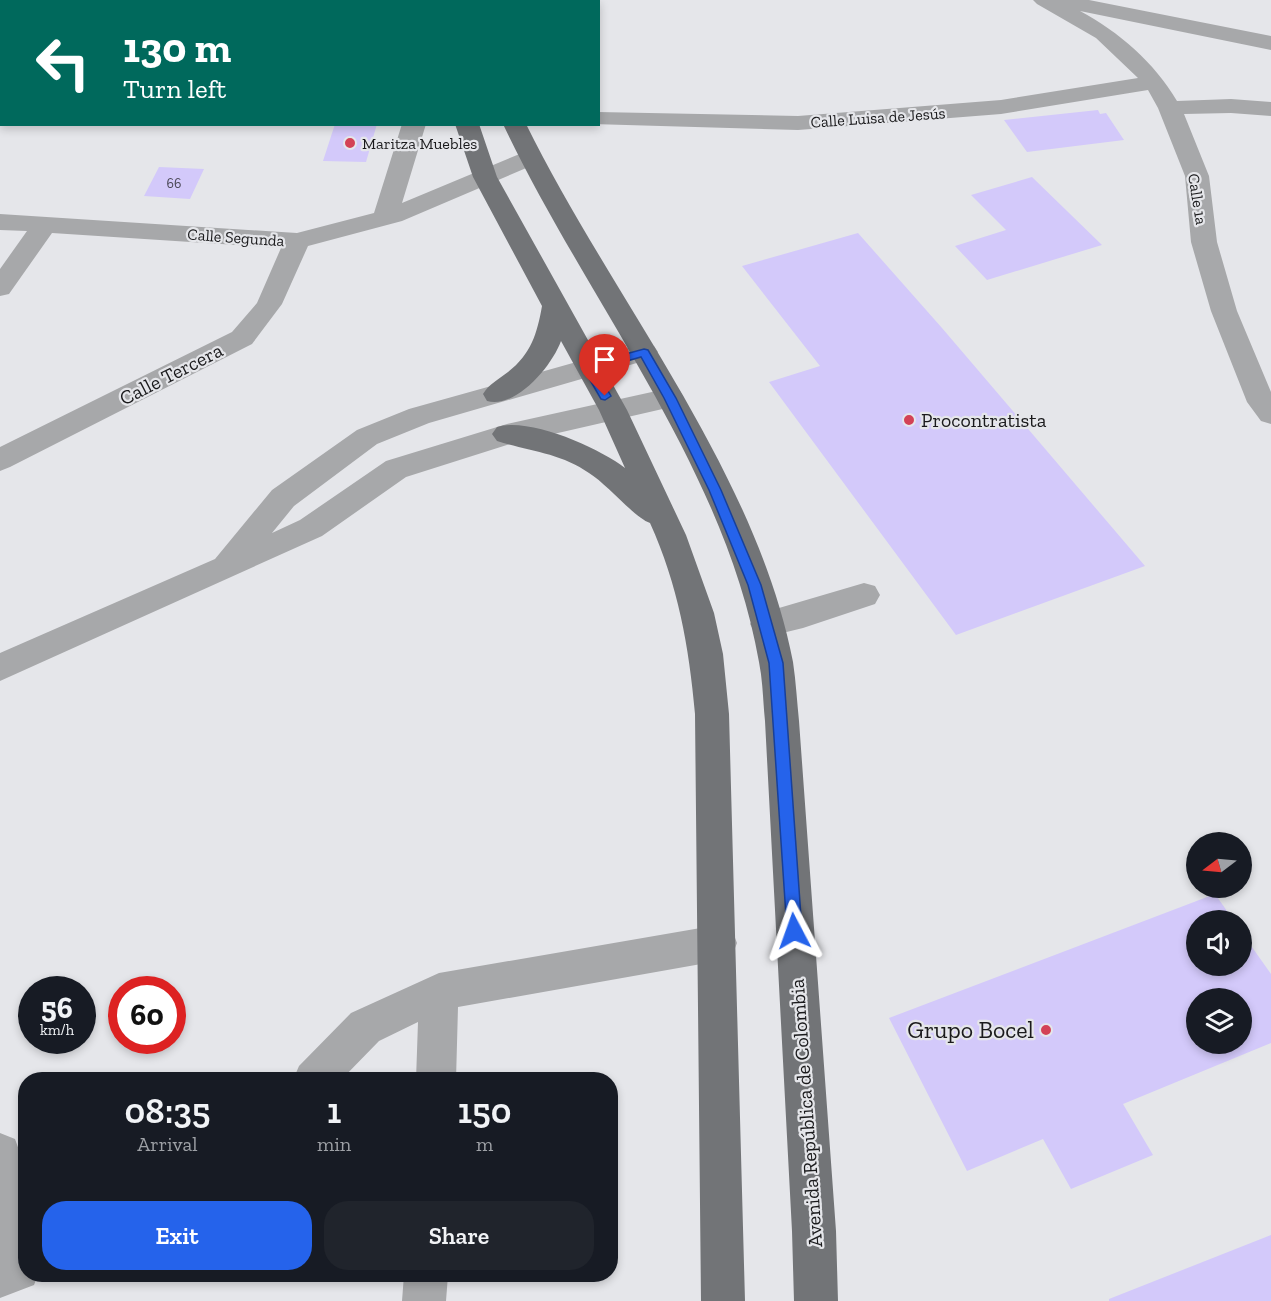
<!DOCTYPE html>
<meta charset="utf-8">
<style>
:root{--surface:#171b24;--page:#20242c;--text:#f1f3f6;--muted:#9ea1a6;--accent:#2563eb}
body{margin:0;font-family:"Zilla Slab",serif;background:var(--page);color:var(--text);height:100vh;display:flex;flex-direction:column;font-size:22px;white-space:nowrap}
*{box-sizing:border-box;margin:0}
p{font-size:20px;color:var(--muted)}
.icon{flex:none;width:33px;height:33px;fill:none;stroke:currentColor;stroke-width:2;stroke-linecap:round;stroke-linejoin:round}
.map{position:relative;flex:1;overflow:hidden}
.side{position:absolute;left:18px;top:1072px;width:600px;height:210px;display:flex;flex-direction:column;background:var(--surface);border-radius:24px;box-shadow:0 3px 9px #0003}
.side>*{flex:none}
.guide{position:absolute;left:0px;top:0px;width:600px;height:126px;box-shadow:0 3px 9px #0003;background:#00695c;color:#fff;overflow:hidden}
.needle{width:39px;rotate:254deg}
.buttons{position:absolute;left:1186px;top:832px;display:grid;gap:12px}
.buttons a{display:grid;place-items:center;width:66px;height:66px;border-radius:50%;background:var(--surface);box-shadow:0 3px 9px #0003;font-size:30px}
.speed{position:absolute;left:18px;top:976px;display:flex;gap:12px;font-size:30px;font-weight:700;text-align:center}
.speed>*{display:grid;place-content:center;width:78px;height:78px;border-radius:50%;background:var(--surface);box-shadow:0 3px 9px #0003;line-height:1}
.speed small{font-size:15px;font-weight:400}
.speed .limit{border:9px solid #d22;background:#fff;color:#111}
.pin{position:absolute;display:grid;place-items:center;width:51px;height:51px;color:#fff;margin:-62px -26px;border-radius:50% 50% 50% 0;rotate:-45deg;box-shadow:0 0 6px #0007}
.pin .icon{rotate:45deg}
.me{position:absolute;width:66px;margin:-33px;rotate:356deg;stroke-linejoin:round;filter:drop-shadow(0 0 4px #0008)}
.turn{display:flex;align-items:center;gap:21px;height:126px;padding:0 24px;font-size:27px}
.turn .icon{width:78px;height:78px;stroke-width:2.5}
.turn b{display:block;font-size:42px;line-height:51px}
.eta{display:flex;justify-content:space-evenly;align-items:center;height:102px;text-align:center}
.eta b{font-size:36px;font-weight:600;line-height:42px}
.action{display:flex;gap:12px;margin-top:auto;padding:12px 24px}
.action a{flex:1;height:69px;border-radius:24px;background:var(--accent);color:#fff;font-size:24px;font-weight:600;line-height:69px;text-align:center}
.action a+a{background:var(--page);color:var(--text)}
.map>svg:first-child{display:block}
</style>
<div class="map">
<svg width="1271" height="1301" viewBox="0 0 1271 1301">
<rect width="100%" height="100%" fill="#e5e6ea"/>
<path fill="#d3c9fa" fill-rule="evenodd" d="M 1098,110 L 1100,114 L 1106,113 L 1124,140 L 1027,152 L 1004,120 Z
M 335,124 L 377,124 L 366,162 L 323,161 Z
M 159,167 L 204,169 L 190,199 L 144,196 Z
M 1032,177 L 1102,245 L 987,280 L 955,246 L 1006,230 L 971,195 Z
M 858,233 L 942,328 L 1145,566 L 956,635 L 769,382 L 820,366 L 742,266 Z
M 1215,894 L 1234,921 L 1197,921 L 1197,966 L 1242,966 L 1242,933 L 1271,974 L 1271,1043 L 1123,1104 L 1153,1155 L 1071,1189 L 1043,1139 L 967,1171 L 889,1018 ZM 1197,999 L 1242,999 L 1242,1044 L 1197,1044 Z
M 1271,1235 L 1271,1301 L 1109,1301 L 1109,1299 Z"/>
<g fill="none" stroke-linecap="round" stroke-linejoin="round">
<path fill="#a7a8aa" fill-rule="evenodd" d="M 1033,0 L 1089,0 L 1271,36 L 1271,50 L 1080,11 C 1119,32 1154,62 1177,101 L 1231,99 L 1271,102 L 1271,116 L 1231,113 L 1184,114 L 1209,176 L 1217,242 L 1237,311 L 1271,392 L 1271,424 L 1261,421 L 1247,402 L 1211,311 L 1191,242 L 1185,176 L 1158,108 L 1148,90 L 1001,114 L 798,130 L 592,124 L 598,124 L 598,112 L 798,116 L 1001,100 L 1138,78 L 1096,38 L 1037,4 Z
M 2,85 L 2,99 L 0,100 L 0,86 Z
M 402,124 L 426,124 L 402,203 L 522,153 L 530,151 L 538,153 L 542,158 L 538,163 L 402,221 L 308,246 L 282,304 L 252,344 L 10,467 L 0,471 L 0,447 L 232,332 L 257,303 L 281,248 L 52,233 L 9,294 L 0,296 L 0,269 L 27,231 L 0,230 L 0,214 L 297,233 L 374,213 Z
M 644,343 L 654,346 L 658,352 L 654,358 L 429,423 L 377,444 L 294,506 L 272,533 L 300,520 L 386,461 L 507,424 L 670,388 L 680,391 L 684,398 L 680,405 L 510,444 L 406,477 L 322,536 L 0,681 L 0,653 L 215,559 L 272,490 L 357,430 L 409,409 Z
M 864,583 L 875,586 L 880,595 L 875,604 L 803,628 L 766,637 L 755,633 L 750,624 L 755,615 Z
M 718,925 L 732,930 L 737,943 L 732,956 L 718,961 L 458,1007 L 456,1080 L 416,1080 L 418,1022 L 379,1041 L 341,1080 L 293,1080 L 299,1066 L 351,1013 L 439,973 Z
M 0,1133 L 15,1139 C 32,1181 26,1231 26,1275 L 38,1275 L 34,1285 L 0,1298 Z
M 404,1275 L 448,1275 L 446,1301 L 402,1301 Z"/>
<path fill="#727477" fill-rule="evenodd" d="M 417,0 L 439,0 L 439,2 L 417,2 Z
M 457,0 L 479,0 L 479,2 L 458,2 Z
M 455,124 L 479,124 L 497,177 L 627,410 L 686,535 L 714,613 L 723,654 L 729,714 L 745,1301 L 701,1301 L 695,714 C 689,646 678,585 650,523 C 635,518 607,484 589,473 C 561,453 529,451 497,441 L 492,434 L 497,427 C 530,417 599,448 625,468 L 599,410 L 561,341 C 552,366 516,409 487,401 L 483,394 C 489,384 499,379 508,372 C 531,354 537,334 542,306 L 473,177 Z
M 503,124 L 526,124 C 612,299 755,468 793,662 C 796,682 797,702 799,721 L 836,1231 L 838,1301 L 794,1301 L 792,1231 L 765,721 C 763,702 763,682 759,662 C 725,467 586,300 503,124 Z"/>
</g>
<path fill="#2563eb" stroke="#184099" stroke-width="1.5" d="M 644,349 L 648,350 L 676,398 L 721,490 L 761,585 L 783,663 L 802,931 L 800,936 L 794,939 L 789,936 L 787,931 L 769,663 L 748,585 L 709,490 L 664,398 L 641,357 L 596,370 L 611,396 L 605,400 L 601,399 L 583,368 L 585,365 Z"/>
<g fill="#d34256" stroke="#e5e6ea" stroke-width="2">
<circle cx="350" cy="143" r="6"/>
<circle cx="909" cy="420" r="6"/>
<circle cx="1046" cy="1030" r="6"/>
</g>
<g text-anchor="middle" stroke-width="4.5" stroke-linejoin="round" paint-order="stroke">
<g font-size="14" fill="#484654">
<text x="174" y="188">66</text>
</g>
<g font-size="16" fill="#1a1a1c" stroke="#e5e6ea">
<text transform="translate(878 117) rotate(-4)" y="6">Calle Luisa de Jesús</text>
<text transform="translate(1198 199) rotate(81)" y="6">Calle 1a</text>
<text transform="translate(236 237) rotate(4)" y="6">Calle Segunda</text>
</g>
<g font-size="16" fill="#1a1a1c" stroke="#e5e6ea" text-anchor="start">
<text x="362" y="149">Maritza Muebles</text>
</g>
<g font-size="20" fill="#1a1a1c" stroke="#e5e6ea">
<text transform="translate(171 374) rotate(-27)" y="7">Calle Tercera</text>
<text transform="translate(806 1113) rotate(-94)" y="7">Avenida República de Colombia</text>
</g>
<g font-size="20" fill="#1a1a1c" stroke="#e5e6ea" text-anchor="start">
<text x="921" y="427">Procontratista</text>
</g>
<g font-size="24" fill="#1a1a1c" stroke="#e5e6ea" text-anchor="end">
<text x="1034" y="1038">Grupo Bocel</text>
</g>
</g>
</svg>
<div class="buttons">
<a><svg class="needle" viewBox="-14 -14 28 28"><path d="M0-13l5 13h-10z" fill="#e53935"/><path d="M0 13l5-13h-10z" fill="#9ea1a6"/></svg></a>
<a><svg class="icon" aria-label="sound" viewBox="0 0 24 24"><path d="M4 9h4l5-4v14l-5-4H4zM17 9q2 3 0 6"/></svg></a>
<a><svg class="icon" aria-label="layers" viewBox="0 0 24 24"><path d="M12 4l9 5-9 5-9-5zM3 14l9 5 9-5"/></svg></a>
</div>
<div class="speed"><div>56<small>km/h</small></div><div class="limit">60</div></div>
<div class="pin" style="left:605px;top:396px;background:#d93025"><svg class="icon" aria-label="arrive" viewBox="0 0 24 24"><path d="M6 21V4h12l-3 4 3 4H6"/></svg></div>
<svg class="me" style="left:794px;top:931px" viewBox="-20 -20 40 40"><path d="M0-17L14 15 0 8-14 15z" fill="#2563eb" stroke="#fff" stroke-width="4"/></svg>
<div class="guide">
<div class="turn"><svg class="icon" aria-label="left" viewBox="0 0 24 24"><path d="M17 20v-9H6M10 6l-5 5 5 5"/></svg><div><b>130 m</b>Turn left</div></div>
</div>
<section class="side">
<div class="eta">
<div><b>08:35</b><p>Arrival</p></div>
<div><b>1</b><p>min</p></div>
<div><b>150</b><p>m</p></div>
</div>
<div class="action"><a>Exit</a><a>Share</a></div>
</section>
</div>
